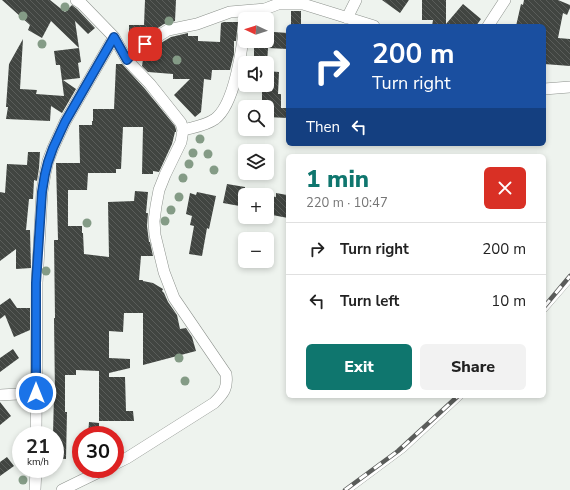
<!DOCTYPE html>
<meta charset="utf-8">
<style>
:root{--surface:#fff;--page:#f2f2f2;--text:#222;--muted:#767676;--line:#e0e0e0;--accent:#0f766e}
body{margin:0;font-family:"Nunito Sans",sans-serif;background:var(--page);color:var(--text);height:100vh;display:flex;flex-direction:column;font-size:15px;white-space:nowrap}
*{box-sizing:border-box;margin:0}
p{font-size:13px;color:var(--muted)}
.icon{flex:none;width:22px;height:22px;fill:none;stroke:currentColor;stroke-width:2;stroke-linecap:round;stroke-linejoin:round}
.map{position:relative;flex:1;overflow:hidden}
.sheet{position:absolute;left:286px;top:154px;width:260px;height:244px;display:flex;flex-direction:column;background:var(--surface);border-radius:6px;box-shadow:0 2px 6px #0003}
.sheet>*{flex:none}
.banner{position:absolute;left:286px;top:24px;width:260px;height:122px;border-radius:6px;box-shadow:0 2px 6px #0003;background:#1a4fa0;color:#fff;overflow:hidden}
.needle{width:26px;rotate:274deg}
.buttons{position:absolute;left:238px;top:12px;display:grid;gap:8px}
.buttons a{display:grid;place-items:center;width:36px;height:36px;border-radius:6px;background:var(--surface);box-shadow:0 2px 6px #0003;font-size:20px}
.speed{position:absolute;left:12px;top:426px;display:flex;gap:8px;font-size:20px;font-weight:700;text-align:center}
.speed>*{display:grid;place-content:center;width:52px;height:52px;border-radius:50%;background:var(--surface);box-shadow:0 2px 6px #0003;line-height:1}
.speed small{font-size:10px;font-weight:400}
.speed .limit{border:6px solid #d22;background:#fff;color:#111}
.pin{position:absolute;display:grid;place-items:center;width:34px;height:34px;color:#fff;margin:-17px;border-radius:8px;box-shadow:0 2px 6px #0006}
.me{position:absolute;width:44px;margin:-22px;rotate:0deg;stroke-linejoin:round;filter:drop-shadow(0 0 3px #0008)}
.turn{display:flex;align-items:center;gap:14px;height:84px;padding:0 20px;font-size:18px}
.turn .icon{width:52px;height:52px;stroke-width:2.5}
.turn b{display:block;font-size:28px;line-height:34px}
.then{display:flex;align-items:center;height:38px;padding:0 20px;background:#0003;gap:8px;font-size:15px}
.round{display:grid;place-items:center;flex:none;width:42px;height:42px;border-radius:6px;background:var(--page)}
.summary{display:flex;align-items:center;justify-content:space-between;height:68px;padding:0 20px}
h1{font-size:24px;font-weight:800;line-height:30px;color:var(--accent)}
.action{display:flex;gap:8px;margin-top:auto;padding:8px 20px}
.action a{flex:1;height:46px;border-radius:6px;background:var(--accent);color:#fff;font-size:16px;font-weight:800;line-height:46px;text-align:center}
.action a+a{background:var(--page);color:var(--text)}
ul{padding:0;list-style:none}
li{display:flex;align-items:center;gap:12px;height:52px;padding:0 20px;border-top:1px solid var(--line)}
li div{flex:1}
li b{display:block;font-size:15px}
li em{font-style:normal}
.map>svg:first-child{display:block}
</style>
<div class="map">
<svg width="570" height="490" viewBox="0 0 570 490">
<defs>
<pattern id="building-back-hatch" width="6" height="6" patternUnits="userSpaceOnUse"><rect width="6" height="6" fill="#414541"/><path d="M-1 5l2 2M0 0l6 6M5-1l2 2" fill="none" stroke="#5a5d5a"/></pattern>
</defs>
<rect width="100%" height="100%" fill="#eef3ee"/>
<path fill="url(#building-back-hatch)" d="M 2,0 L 50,0 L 65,12 L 72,5 L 77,9 L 95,28 L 88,34 L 75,21 L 79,48 L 51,21 L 42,38 L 28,30 L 30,25 Z
M 145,0 L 176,0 L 175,21 L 164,24 L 141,39 L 129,39 L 129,25 L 144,25 Z
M 382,0 L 409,0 L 400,13 Z
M 422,0 L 446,0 L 446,24 L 463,4 L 481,19 L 476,26 L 432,26 L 433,20 L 422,20 Z
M 524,0 L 558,0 L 570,5 L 570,8 L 567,15 L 563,13 L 558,38 L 570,39 L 570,66 L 544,64 L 544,26 L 516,26 L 521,4 L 523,5 Z
M 291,11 L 301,11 L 301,26 L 291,26 Z
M 224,22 L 238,22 L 236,41 L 234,41 L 234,54 L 230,70 L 212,70 L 211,80 L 204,79 L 201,112 L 195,117 L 174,95 L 190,79 L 173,79 L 173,74 L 148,72 L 142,66 L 144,53 L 171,37 L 188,33 L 188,36 L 198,36 L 198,41 L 220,42 L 221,23 Z
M 274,32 L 288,33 L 288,49 L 268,48 L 267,63 L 254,63 L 254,41 L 267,41 L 267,33 L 274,34 Z
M 23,39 L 20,89 L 37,90 L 36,94 L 64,96 L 60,65 L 56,65 L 54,51 L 79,48 L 81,62 L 78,63 L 80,78 L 63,80 L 76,89 L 62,113 L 51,106 L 50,121 L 6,119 L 8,107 L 6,107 L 9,64 Z
M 116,64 L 122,64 L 145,89 L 175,126 L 176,130 L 176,132 L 175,132 L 172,144 L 159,172 L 153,171 L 153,174 L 142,174 L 143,127 L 123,127 L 121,169 L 116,169 L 116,173 L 88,173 L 87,190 L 68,190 L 68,226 L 82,226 L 82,233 L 83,233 L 84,254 L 109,257 L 108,202 L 134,201 L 135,191 L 148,192 L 146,213 L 148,213 L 147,226 L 149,242 L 150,242 L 153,256 L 141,256 L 139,280 L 143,280 L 143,281 L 153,283 L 163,289 L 162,291 L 164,293 L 168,302 L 177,315 L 180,329 L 186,328 L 192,337 L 196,351 L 143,365 L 143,313 L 124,313 L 123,332 L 109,331 L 109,358 L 130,359 L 130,368 L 109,373 L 109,377 L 125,377 L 126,411 L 133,411 L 134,421 L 99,421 L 99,371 L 76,370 L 76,375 L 65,375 L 65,412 L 67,412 L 66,459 L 55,458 L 55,435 L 53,435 L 54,394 L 55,394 L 54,318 L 55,318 L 54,240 L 58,240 L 56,163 L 80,163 L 79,125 L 92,125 L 92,121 L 93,121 L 93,109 L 114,109 Z
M 267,71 L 279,72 L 278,94 L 281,94 L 281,108 L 288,108 L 288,118 L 267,117 L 267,103 L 262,103 L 262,85 L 267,85 Z
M 28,152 L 40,152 L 39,168 L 37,181 L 34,180 L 33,199 L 29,199 L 26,230 L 30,230 L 31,268 L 16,269 L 16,249 L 0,261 L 0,192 L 5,193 L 7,164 L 27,165 Z
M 227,184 L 245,187 L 245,207 L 223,203 Z
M 197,192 L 216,196 L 209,229 L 207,228 L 202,256 L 189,254 L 194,226 L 190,225 L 192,216 L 186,214 L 190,193 L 196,195 Z
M 276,193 L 287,195 L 286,200 L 288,200 L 288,218 L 267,214 L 270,196 L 276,197 Z
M 10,298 L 17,308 L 30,308 L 30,330 L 14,337 L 5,315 L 0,319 L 0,305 Z
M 13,349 L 19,358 L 0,372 L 0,358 Z
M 0,402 L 11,416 L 0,425 Z
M 89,422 L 99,423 L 99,435 L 88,435 Z
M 7,457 L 14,466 L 0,476 L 0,462 Z"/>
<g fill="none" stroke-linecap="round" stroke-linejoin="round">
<g stroke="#8d928d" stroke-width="6">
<path id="service" d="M 544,310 L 570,280
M 349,490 L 404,449 L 461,396"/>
</g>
<g stroke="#8d928d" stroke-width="12">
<path id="minor" d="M 76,0 L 82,4 L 114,37 L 127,60 L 150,84 L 181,123 L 183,130 L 181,142 L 165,175 L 159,190 L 156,206 L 154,221 L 155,235 L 164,272 L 174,298 L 226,374 C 228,388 224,393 214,403 L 127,458 L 115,464
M 347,18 L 356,0
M 488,26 L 505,0
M 127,60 L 136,50 L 168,30 L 197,24 L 230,12 L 265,9 L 278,4 L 303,4 L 374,26
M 544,89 L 570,87
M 183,130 C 194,127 205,126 215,119 C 235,104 242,49 245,24
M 0,395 L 36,393
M 36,435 L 37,283 L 42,192 L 45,174 L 48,161 L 53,148 L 65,122 L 114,37
M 35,490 L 36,469
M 62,490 L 105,469"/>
</g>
<use href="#service" stroke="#fff" stroke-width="5.5"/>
<use href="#minor" stroke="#fff" stroke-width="11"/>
<g stroke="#5a5c5a" stroke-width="4.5">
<path id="rail" d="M 544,307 L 570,276
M 345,490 L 398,451 L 458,396"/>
</g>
<use href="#rail" stroke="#fff" stroke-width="3" stroke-dasharray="9" stroke-linecap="butt"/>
</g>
<g fill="#849b86">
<circle cx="65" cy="7" r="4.5"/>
<circle cx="23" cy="16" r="4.5"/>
<circle cx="169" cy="21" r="4.5"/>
<circle cx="42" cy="44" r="4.5"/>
<circle cx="177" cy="60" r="4.5"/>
<circle cx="200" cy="139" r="4.5"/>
<circle cx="193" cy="153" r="4.5"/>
<circle cx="208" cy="154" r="4.5"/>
<circle cx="189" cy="164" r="4.5"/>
<circle cx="214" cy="170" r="4.5"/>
<circle cx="183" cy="178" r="4.5"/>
<circle cx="179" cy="197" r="4.5"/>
<circle cx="171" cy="210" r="4.5"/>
<circle cx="165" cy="221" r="4.5"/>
<circle cx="87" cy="223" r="4.5"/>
<circle cx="46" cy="271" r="4.5"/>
<circle cx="179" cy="358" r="4.5"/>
<circle cx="185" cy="381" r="4.5"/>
<circle cx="23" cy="480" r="4.5"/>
</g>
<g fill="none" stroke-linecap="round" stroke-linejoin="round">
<g stroke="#114b97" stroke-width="10">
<path id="route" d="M 36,393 L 36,283 L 42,192 L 45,174 L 48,162 L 53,148 L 65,122 L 114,37 L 127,60 L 136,50 L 145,44"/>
</g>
<use href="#route" stroke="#1a73e8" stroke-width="7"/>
</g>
</svg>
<div class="buttons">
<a><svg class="needle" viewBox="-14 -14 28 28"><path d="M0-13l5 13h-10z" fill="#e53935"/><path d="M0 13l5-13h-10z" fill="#767676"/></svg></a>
<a><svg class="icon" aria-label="sound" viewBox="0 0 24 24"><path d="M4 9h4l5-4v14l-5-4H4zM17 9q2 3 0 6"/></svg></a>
<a><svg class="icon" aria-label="search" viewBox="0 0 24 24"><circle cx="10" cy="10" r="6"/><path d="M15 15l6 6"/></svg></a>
<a><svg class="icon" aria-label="layers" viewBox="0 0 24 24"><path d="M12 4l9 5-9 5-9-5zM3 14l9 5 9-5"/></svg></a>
<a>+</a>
<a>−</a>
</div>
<div class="speed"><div>21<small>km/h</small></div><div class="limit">30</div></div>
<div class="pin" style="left:145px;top:44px;background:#d93025"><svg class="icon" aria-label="arrive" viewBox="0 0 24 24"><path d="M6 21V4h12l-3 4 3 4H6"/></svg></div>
<svg class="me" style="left:36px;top:393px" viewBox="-20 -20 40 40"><circle r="17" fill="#1a73e8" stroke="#fff" stroke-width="3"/><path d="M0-11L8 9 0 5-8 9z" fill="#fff"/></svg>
<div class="banner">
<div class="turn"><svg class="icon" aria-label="right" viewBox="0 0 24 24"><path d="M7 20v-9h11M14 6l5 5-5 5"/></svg><div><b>200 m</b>Turn right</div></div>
<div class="then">Then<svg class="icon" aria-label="left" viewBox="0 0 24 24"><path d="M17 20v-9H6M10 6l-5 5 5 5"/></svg></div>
</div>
<section class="sheet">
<div class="summary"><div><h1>1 min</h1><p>220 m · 10:47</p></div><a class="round" style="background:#d93025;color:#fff"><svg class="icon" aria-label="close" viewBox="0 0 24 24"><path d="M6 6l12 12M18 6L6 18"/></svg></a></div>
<ul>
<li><svg class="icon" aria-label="right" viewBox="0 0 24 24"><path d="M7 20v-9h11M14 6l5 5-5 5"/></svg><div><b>Turn right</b></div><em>200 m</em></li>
<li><svg class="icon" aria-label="left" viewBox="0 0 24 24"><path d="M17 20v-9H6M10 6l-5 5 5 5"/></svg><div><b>Turn left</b></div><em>10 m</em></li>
</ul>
<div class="action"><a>Exit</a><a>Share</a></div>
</section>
</div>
